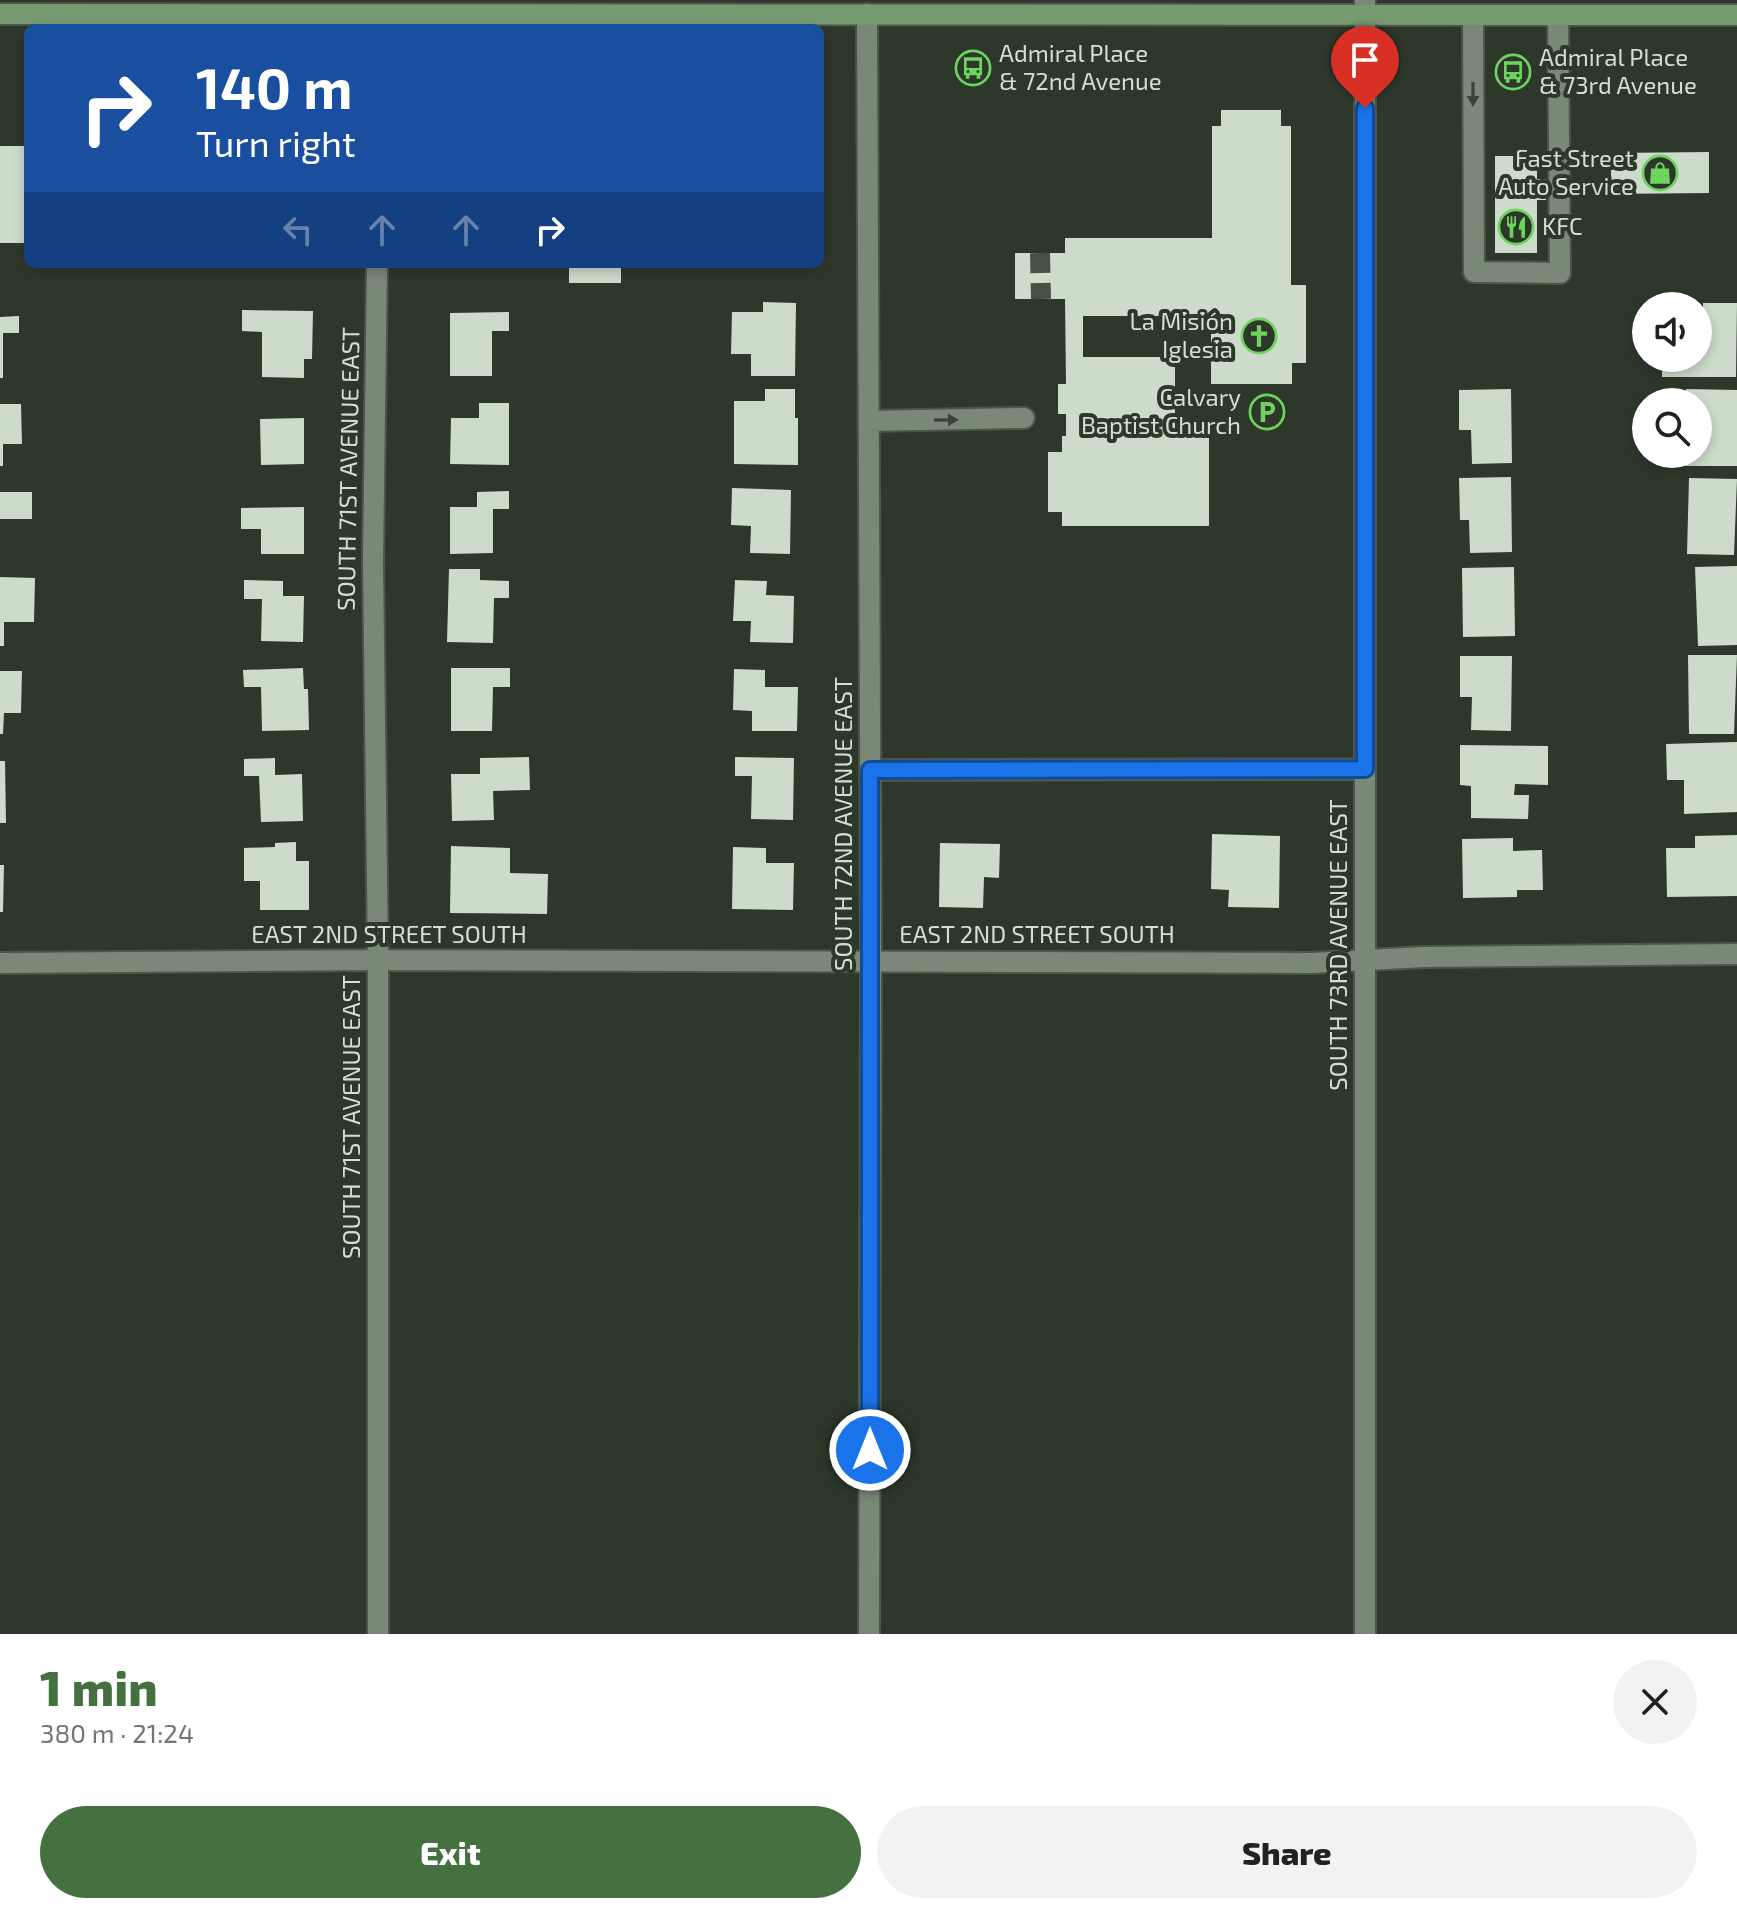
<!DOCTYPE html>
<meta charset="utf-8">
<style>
:root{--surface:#fff;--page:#f2f2f2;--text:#202124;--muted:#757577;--accent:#44713f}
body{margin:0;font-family:"Exo 2",sans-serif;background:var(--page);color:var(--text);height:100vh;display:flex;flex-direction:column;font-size:30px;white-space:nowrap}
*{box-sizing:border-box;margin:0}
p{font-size:26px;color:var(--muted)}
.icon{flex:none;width:44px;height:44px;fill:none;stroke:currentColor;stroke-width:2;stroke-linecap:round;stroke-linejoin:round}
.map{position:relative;height:1634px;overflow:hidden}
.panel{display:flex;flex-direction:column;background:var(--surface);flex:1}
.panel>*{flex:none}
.top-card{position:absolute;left:24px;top:24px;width:800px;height:244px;border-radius:12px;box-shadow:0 4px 12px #0003;background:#1a4fa0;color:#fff;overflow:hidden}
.tools{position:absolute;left:1632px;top:292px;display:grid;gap:16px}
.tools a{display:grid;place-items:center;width:80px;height:80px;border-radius:50%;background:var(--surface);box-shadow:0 4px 12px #0003;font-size:40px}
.pin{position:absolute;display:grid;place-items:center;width:68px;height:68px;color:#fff;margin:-82px -34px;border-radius:50% 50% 50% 0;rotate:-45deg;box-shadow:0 0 8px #0007}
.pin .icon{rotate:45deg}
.me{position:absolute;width:88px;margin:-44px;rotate:0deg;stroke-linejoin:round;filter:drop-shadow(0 0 6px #0008)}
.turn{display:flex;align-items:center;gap:28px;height:168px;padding:0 40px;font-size:36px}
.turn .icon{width:104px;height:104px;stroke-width:2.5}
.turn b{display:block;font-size:56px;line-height:68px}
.lanes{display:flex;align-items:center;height:76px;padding:0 40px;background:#0003;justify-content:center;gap:40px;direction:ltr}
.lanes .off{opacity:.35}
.round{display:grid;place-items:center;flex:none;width:84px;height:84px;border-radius:42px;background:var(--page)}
.summary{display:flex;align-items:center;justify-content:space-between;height:136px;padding:0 40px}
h1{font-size:48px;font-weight:800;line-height:60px;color:var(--accent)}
.action{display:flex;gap:16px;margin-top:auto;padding:16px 40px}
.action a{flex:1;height:92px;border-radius:48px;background:var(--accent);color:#fff;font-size:32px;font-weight:800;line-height:92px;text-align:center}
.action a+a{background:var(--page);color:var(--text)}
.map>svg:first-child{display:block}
</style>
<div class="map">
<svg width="1737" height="1634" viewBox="0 0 1737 1634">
<rect width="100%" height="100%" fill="#2d382b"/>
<path fill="#ccdbca" d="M 1221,110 L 1281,110 L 1281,126 L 1291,126 L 1291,285 L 1306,285 L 1306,363 L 1292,363 L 1292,384 L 1211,384 L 1211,316 L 1083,316 L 1083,357 L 1175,357 L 1175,436 L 1209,436 L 1209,526 L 1062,526 L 1062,512 L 1048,512 L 1048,452 L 1062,452 L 1062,436 L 1066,436 L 1066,414 L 1058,414 L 1058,384 L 1066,384 L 1065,299 L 1015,299 L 1015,253 L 1065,253 L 1065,238 L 1212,238 L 1212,126 L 1221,126 Z
M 0,146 L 28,146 L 28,243 L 0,243 Z
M 1709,152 L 1709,193 L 1611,194 L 1611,153 Z
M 1495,156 L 1537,156 L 1537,179 L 1546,179 L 1546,200 L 1537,200 L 1537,253 L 1495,253 Z
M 569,264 L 621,264 L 621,283 L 569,283 Z
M 763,302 L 796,303 L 795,376 L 751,376 L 751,354 L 731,354 L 732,312 L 763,312 Z
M 1703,303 L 1737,303 L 1736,377 L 1662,377 L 1662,358 L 1698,358 L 1698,333 L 1703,333 Z
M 242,310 L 313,311 L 312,359 L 304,359 L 304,378 L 262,377 L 262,332 L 242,331 Z
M 509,312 L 509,331 L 492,331 L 492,376 L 450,376 L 450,313 Z
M 19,316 L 19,333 L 3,333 L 3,378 L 0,378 L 0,317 Z
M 765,389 L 795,389 L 795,418 L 798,418 L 798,465 L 734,464 L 734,401 L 765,401 Z
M 1511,389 L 1512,463 L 1472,464 L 1471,430 L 1459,430 L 1459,390 Z
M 1686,389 L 1737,390 L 1737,466 L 1686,466 L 1686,454 L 1698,454 L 1698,402 L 1686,402 Z
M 479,403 L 509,403 L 509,465 L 450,464 L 451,418 L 479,418 Z
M 0,404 L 21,404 L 22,444 L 3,444 L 3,466 L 0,466 Z
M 304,418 L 304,464 L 261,465 L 260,419 Z
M 1511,477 L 1512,552 L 1470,553 L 1469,520 L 1460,520 L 1459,478 Z
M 1689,478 L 1737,479 L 1734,555 L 1687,554 Z
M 732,488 L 791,490 L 790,554 L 750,553 L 751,526 L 731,525 Z
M 509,491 L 509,509 L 493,509 L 493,553 L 450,554 L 450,507 L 477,507 L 477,492 Z
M 0,492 L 32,492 L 32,519 L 0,519 Z
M 304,507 L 304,554 L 261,554 L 261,529 L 241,529 L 241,508 Z
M 1737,566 L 1737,645 L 1698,646 L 1695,567 Z
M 1514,567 L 1515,636 L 1463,637 L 1462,568 Z
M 449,569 L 480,569 L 480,580 L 509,581 L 509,598 L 494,598 L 493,643 L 447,642 Z
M 0,577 L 35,578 L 34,622 L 4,622 L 4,646 L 0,646 Z
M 244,580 L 283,581 L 283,596 L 304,596 L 303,642 L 261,641 L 262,599 L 244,599 Z
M 735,580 L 767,581 L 766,595 L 794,596 L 793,643 L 750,642 L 751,621 L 733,621 Z
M 1688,655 L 1737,655 L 1734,734 L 1689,734 Z
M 1460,656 L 1512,656 L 1511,731 L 1471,730 L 1472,697 L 1460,697 Z
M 303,668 L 304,689 L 308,689 L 309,730 L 262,731 L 261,687 L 244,687 L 243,670 Z
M 451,668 L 510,668 L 510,687 L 493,687 L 492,731 L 451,731 Z
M 734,669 L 765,670 L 765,687 L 798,687 L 797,731 L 752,731 L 752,711 L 733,710 Z
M 0,671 L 22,671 L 21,713 L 4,713 L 3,734 L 0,734 Z
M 1737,742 L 1737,812 L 1684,814 L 1684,780 L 1667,780 L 1666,744 Z
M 1460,745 L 1548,746 L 1548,785 L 1515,784 L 1514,795 L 1529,795 L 1528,819 L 1471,818 L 1471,786 L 1460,785 Z
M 529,757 L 530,790 L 493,791 L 494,820 L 452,821 L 451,774 L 480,774 L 480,758 Z
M 735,757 L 794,758 L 793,820 L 751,819 L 752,776 L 735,776 Z
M 275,758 L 275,775 L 302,774 L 303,821 L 261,822 L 259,776 L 244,776 L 244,759 Z
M 0,761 L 5,761 L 6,823 L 0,823 Z
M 1212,834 L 1280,836 L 1279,908 L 1228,907 L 1229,890 L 1211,889 Z
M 1737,835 L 1737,896 L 1667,897 L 1666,848 L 1695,848 L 1695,836 Z
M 1513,838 L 1513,851 L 1542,850 L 1543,890 L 1517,890 L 1517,897 L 1463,898 L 1462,839 Z
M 296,842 L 296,861 L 309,861 L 309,910 L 260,910 L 260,881 L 244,881 L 244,848 L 275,847 L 275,843 Z
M 940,843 L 1000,844 L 999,878 L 984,877 L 983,908 L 939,907 Z
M 451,846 L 510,848 L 510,873 L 548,874 L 547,914 L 450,913 Z
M 733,847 L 766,848 L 766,863 L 794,863 L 793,910 L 732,909 Z
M 0,865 L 4,865 L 3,912 L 0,912 Z"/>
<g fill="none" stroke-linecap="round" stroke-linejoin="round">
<path stroke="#465144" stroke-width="20" stroke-dasharray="20 10" stroke-linecap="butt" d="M 1040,253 L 1041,299"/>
<g stroke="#4b5549" stroke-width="24">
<path id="minor" d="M 867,14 L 871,960 L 869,1634
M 1473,16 L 1474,272 L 1560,273 L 1558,15
M 377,264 L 373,562 L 378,960 L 378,1634
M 869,421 L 1024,418
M 870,770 L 1365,769
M 0,963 L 378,960 L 1311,963 L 1424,957 L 1737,954
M 1365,1634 L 1365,0"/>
</g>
<g stroke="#4b5549" stroke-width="24">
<path id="major" d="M 0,14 L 1737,15"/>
</g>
<use href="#minor" stroke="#7a8878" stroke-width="20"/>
<use href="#major" stroke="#779b71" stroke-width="20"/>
</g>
<defs><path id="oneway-solid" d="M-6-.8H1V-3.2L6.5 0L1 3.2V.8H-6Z" transform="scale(2)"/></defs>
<g fill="#394437">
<use href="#oneway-solid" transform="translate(1473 94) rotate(90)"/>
<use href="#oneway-solid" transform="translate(946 420) rotate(-1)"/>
</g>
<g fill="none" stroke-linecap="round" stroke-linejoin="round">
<g stroke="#114b97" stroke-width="20">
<path id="route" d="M 870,1450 L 870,770 L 1365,769 L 1365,108"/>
</g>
<use href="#route" stroke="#1a73e8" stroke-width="14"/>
</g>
<defs>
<g id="bus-ring" transform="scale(1.8)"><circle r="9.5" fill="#2d382b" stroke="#6fd360" stroke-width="1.5"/><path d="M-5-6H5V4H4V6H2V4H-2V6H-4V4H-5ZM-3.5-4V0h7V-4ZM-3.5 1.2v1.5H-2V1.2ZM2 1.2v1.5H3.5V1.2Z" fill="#6fd360"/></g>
<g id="shop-ring" transform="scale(1.8)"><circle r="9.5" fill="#2d382b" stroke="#6fd360" stroke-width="1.5"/><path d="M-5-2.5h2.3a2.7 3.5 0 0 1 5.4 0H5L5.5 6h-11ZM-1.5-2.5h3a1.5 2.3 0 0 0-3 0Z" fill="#6fd360"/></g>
<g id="restaurant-ring" transform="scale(1.8)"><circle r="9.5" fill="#2d382b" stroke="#6fd360" stroke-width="1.5"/><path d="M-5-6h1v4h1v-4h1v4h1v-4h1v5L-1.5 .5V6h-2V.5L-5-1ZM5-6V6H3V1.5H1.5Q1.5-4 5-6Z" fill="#6fd360"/></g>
<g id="church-ring" transform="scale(1.8)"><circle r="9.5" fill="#2d382b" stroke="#6fd360" stroke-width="1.5"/><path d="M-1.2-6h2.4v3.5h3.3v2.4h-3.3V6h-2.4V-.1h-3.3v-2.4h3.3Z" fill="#6fd360"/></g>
<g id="parking-ring" transform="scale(1.8)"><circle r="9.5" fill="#2d382b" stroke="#6fd360" stroke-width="1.5"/><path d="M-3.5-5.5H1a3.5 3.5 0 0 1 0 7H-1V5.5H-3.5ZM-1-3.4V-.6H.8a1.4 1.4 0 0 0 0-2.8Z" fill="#6fd360"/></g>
</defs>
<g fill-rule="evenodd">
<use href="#bus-ring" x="973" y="68"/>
<use href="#bus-ring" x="1513" y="72"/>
<use href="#shop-ring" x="1660" y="173"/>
<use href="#restaurant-ring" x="1516" y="227"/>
<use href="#church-ring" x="1259" y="336"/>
<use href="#parking-ring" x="1267" y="412"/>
</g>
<g text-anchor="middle" stroke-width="8" stroke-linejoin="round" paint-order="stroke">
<g font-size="24" fill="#d6ddd4" stroke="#2d382b" text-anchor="start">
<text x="999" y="62">Admiral Place<tspan x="999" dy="28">&amp; 72nd Avenue</tspan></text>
<text x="1539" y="66">Admiral Place<tspan x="1539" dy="28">&amp; 73rd Avenue</tspan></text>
<text x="1634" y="167" text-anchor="end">Fast Street<tspan x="1634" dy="28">Auto Service</tspan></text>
<text x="1542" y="235">KFC</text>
<text x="1233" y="330" text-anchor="end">La Misión<tspan x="1233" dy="28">Iglesia</tspan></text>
<text x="1241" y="406" text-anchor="end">Calvary<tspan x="1241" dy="28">Baptist Church</tspan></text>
</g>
<g font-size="24" fill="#d6ddd4" stroke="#2d382b">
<text transform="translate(349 469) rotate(-89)" y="8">SOUTH 71ST AVENUE EAST</text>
<text transform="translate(844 824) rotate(-90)" y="8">SOUTH 72ND AVENUE EAST</text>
<text x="389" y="943">EAST 2ND STREET SOUTH</text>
<text x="1037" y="943">EAST 2ND STREET SOUTH</text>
<text transform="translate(1339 945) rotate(-90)" y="8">SOUTH 73RD AVENUE EAST</text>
<text transform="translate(352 1117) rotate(-90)" y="8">SOUTH 71ST AVENUE EAST</text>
</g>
</g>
</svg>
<div class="tools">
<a><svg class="icon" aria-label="sound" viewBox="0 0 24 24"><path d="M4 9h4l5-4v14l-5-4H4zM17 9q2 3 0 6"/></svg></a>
<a><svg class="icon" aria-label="search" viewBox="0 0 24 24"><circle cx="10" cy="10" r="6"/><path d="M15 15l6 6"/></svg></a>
</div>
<div class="pin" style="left:1365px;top:108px;background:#d93025"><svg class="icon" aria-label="arrive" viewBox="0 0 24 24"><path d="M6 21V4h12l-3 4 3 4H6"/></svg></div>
<svg class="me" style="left:870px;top:1450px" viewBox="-20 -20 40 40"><circle r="17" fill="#1a73e8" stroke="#fff" stroke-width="3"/><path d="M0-11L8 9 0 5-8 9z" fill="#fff"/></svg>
<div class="top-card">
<div class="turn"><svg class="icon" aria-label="right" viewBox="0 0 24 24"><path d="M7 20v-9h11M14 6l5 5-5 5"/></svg><div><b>140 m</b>Turn right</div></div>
<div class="lanes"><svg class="icon off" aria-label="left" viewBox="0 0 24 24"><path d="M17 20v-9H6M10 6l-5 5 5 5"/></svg><svg class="icon off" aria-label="ahead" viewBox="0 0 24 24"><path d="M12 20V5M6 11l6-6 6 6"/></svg><svg class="icon off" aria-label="ahead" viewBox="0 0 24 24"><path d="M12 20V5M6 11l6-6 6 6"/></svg><svg class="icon" aria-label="right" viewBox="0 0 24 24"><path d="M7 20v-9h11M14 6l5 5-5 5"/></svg></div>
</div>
</div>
<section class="panel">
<div class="summary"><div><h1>1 min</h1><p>380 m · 21:24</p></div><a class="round"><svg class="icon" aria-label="close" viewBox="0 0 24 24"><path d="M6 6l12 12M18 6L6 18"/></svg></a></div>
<div class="action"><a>Exit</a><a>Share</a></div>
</section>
